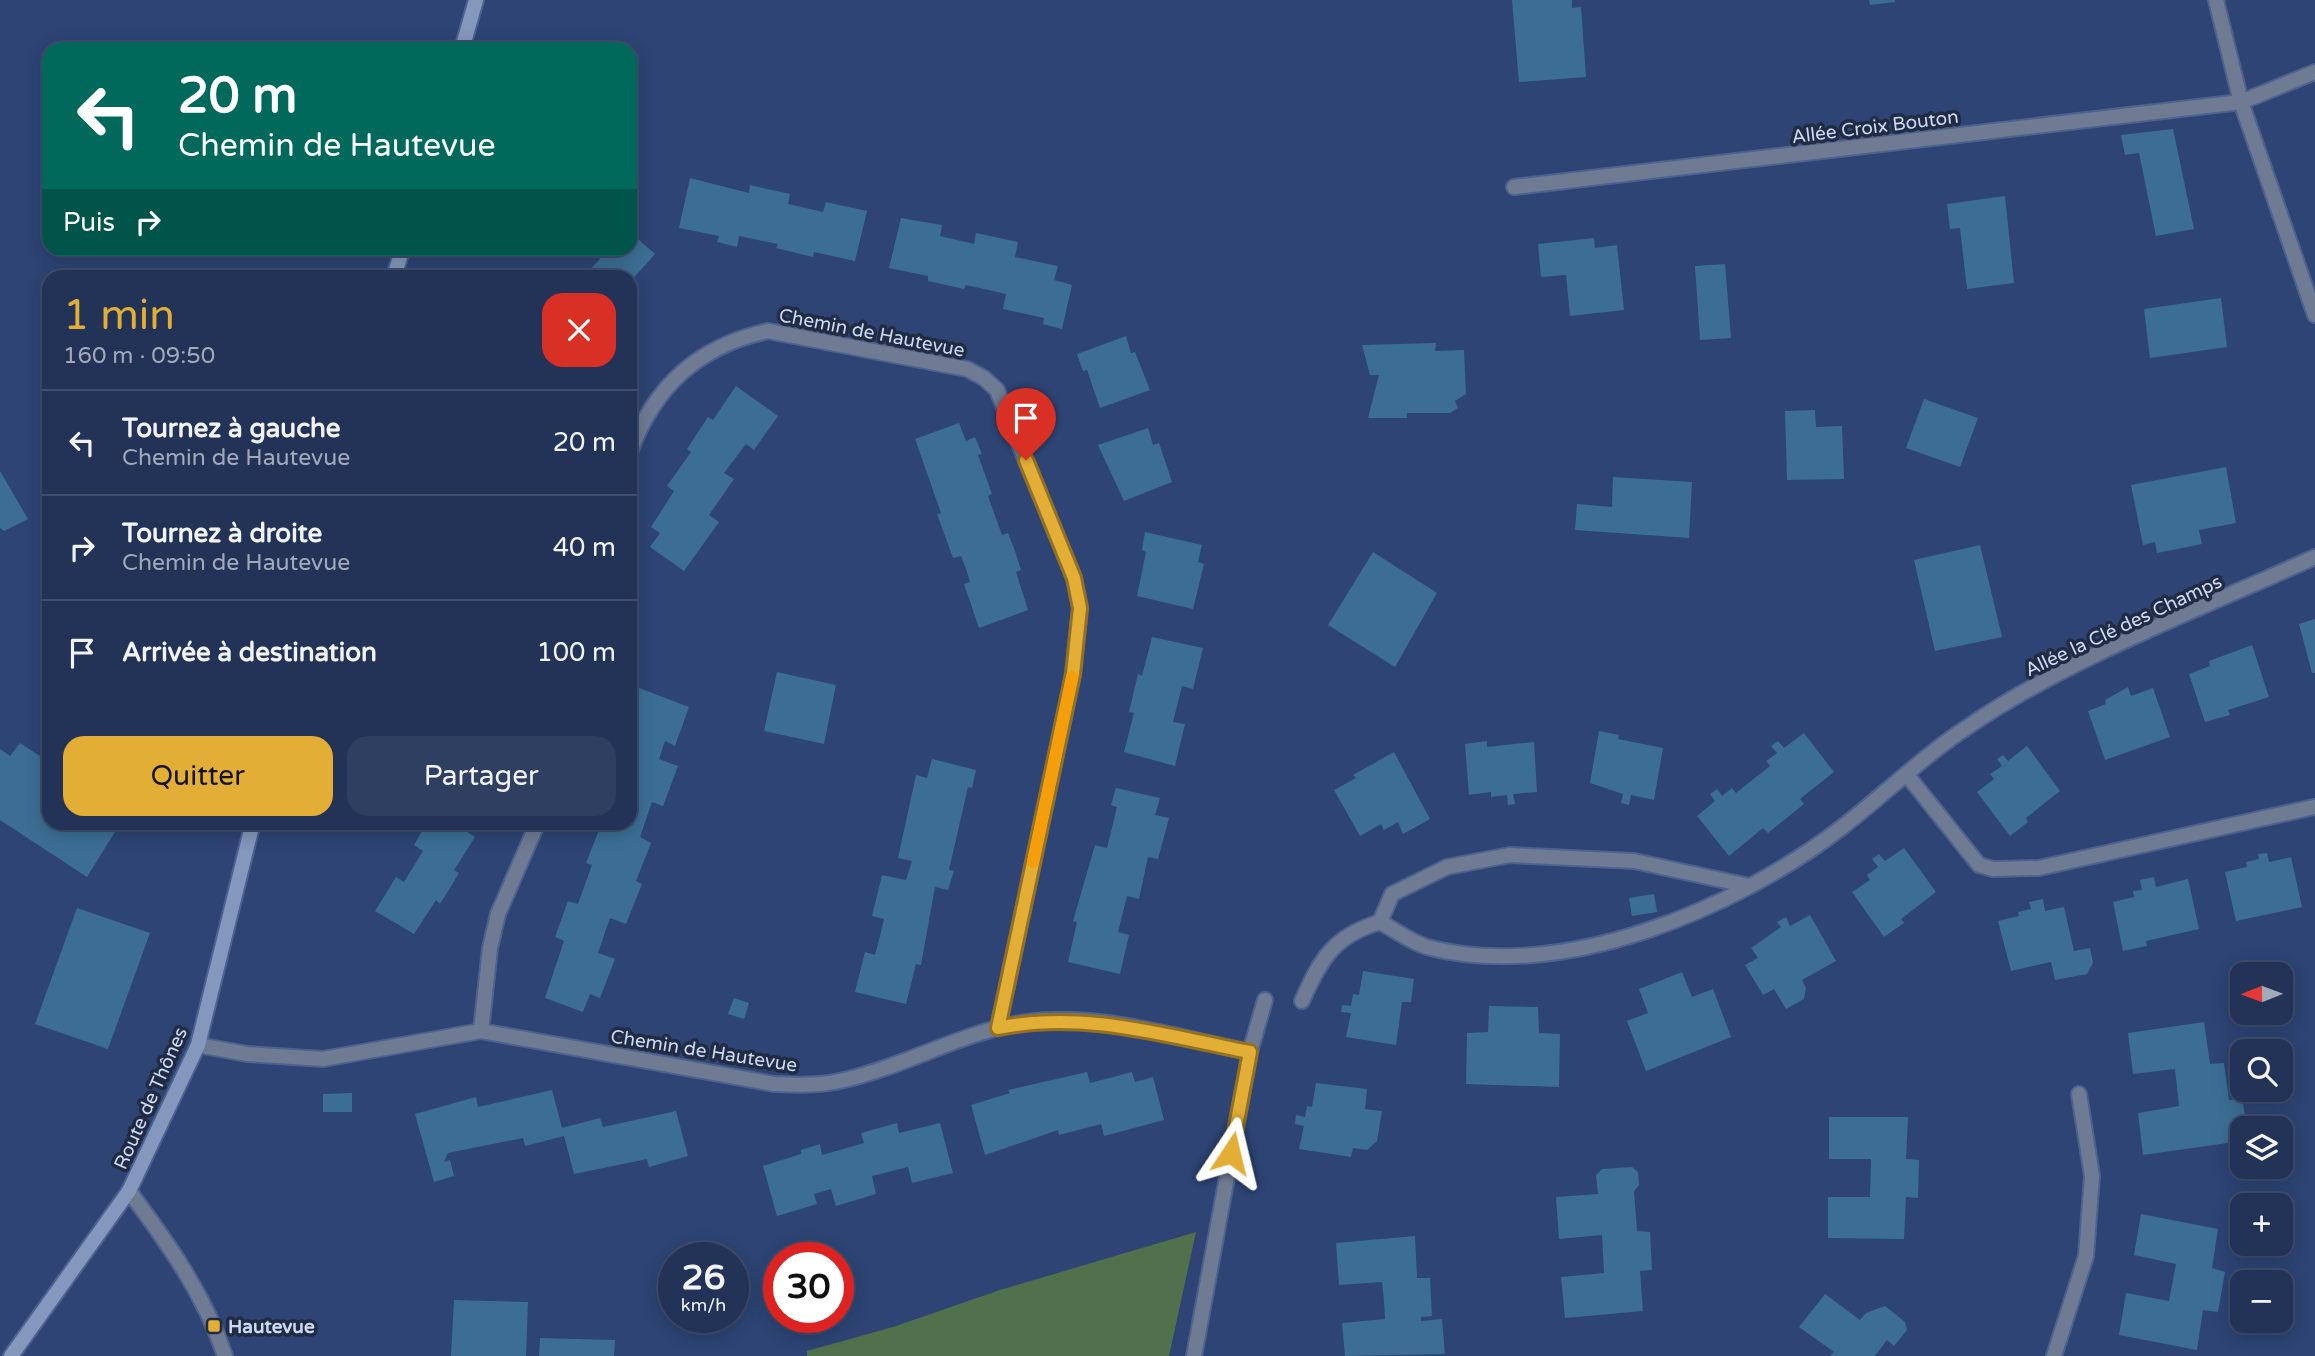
<!DOCTYPE html>
<html lang="fr">
<meta charset="utf-8">
<style>
:root{--surface:#223357;--page:#2e3f61;--text:#f1f3f6;--muted:#a2aaba;--line:#3f4e6d;--accent:#e3ae35}
body{margin:0;font-family:"Varela Round",sans-serif;background:var(--page);color:var(--text);height:100vh;display:flex;flex-direction:column;font-size:26px;white-space:nowrap}
*{box-sizing:border-box;margin:0}
p{font-size:23px;color:var(--muted)}
.icon{flex:none;width:38px;height:38px;fill:none;stroke:currentColor;stroke-width:2;stroke-linecap:round;stroke-linejoin:round}
.map{position:relative;flex:1;overflow:hidden}
.drawer{position:absolute;left:42px;top:270px;width:595px;height:560px;display:flex;flex-direction:column;background:var(--surface);border-radius:21px;box-shadow:0 4px 18px #0003,0 0 0 2px var(--line)}
.drawer>*{flex:none}
.hud{position:absolute;left:42px;top:42px;width:595px;height:214px;border-radius:21px;box-shadow:0 4px 18px #0003,0 0 0 2px var(--line);background:#00695c;color:#fff;overflow:hidden}
.needle{width:46px;rotate:269deg}
.buttons{position:absolute;left:2230px;top:962px;display:grid;gap:14px}
.buttons a{display:grid;place-items:center;width:63px;height:63px;border-radius:14px;background:var(--surface);box-shadow:0 4px 18px #0003,0 0 0 2px var(--line);font-size:35px}
.speed{position:absolute;left:658px;top:1242px;display:flex;gap:14px;font-size:35px;font-weight:700;text-align:center}
.speed>*{display:grid;place-content:center;width:91px;height:91px;border-radius:50%;background:var(--surface);box-shadow:0 4px 18px #0003,0 0 0 2px var(--line);line-height:1}
.speed small{font-size:18px;font-weight:400}
.speed .limit{border:10px solid #d22;background:#fff;color:#111}
.pin{position:absolute;display:grid;place-items:center;width:60px;height:60px;color:#fff;margin:-72px -30px;border-radius:50% 50% 50% 0;rotate:-45deg;box-shadow:0 0 7px #0007}
.pin .icon{rotate:45deg}
.me{position:absolute;width:77px;margin:-38px;rotate:10deg;stroke-linejoin:round;filter:drop-shadow(0 0 5px #0008)}
.turn{display:flex;align-items:center;gap:24px;height:147px;padding:0 21px;font-size:32px}
.turn .icon{width:91px;height:91px;stroke-width:2.5}
.turn b{display:block;font-size:49px;line-height:60px}
.then{display:flex;align-items:center;height:66px;padding:0 21px;background:#0003;gap:14px;font-size:26px}
.round{display:grid;place-items:center;flex:none;width:74px;height:74px;border-radius:21px;background:var(--page)}
.summary{display:flex;align-items:center;justify-content:space-between;height:119px;padding:0 21px}
h1{font-size:42px;font-weight:600;line-height:52px;color:var(--accent)}
.button{display:flex;gap:14px;margin-top:auto;padding:14px 21px}
.button a{flex:1;height:80px;border-radius:21px;background:var(--accent);color:#111;font-size:28px;font-weight:600;line-height:80px;text-align:center}
.button a+a{background:var(--page);color:var(--text)}
ul{padding:0;list-style:none}
li{display:flex;align-items:center;gap:21px;height:105px;padding:0 21px;border-top:2px solid var(--line)}
li div{flex:1}
li b{display:block;font-size:26px}
li em{font-style:normal}
.map>svg:first-child{display:block}
</style>
<div class="map">
<svg width="2315" height="1356" viewBox="0 0 2315 1356">
<rect width="100%" height="100%" fill="#2d4474"/>
<path fill="#4f724d" d="M 1196,1232 L 1169,1356 L 807,1356 L 807,1351 L 893,1327 L 1000,1290 Z"/>
<path fill="#3c6e94" d="M 1512,0 L 1572,0 L 1572,8 L 1581,7 L 1586,77 L 1519,82 Z
M 1869,0 L 1895,0 L 1895,2 L 1870,5 Z
M 2173,129 L 2194,229 L 2156,236 L 2139,153 L 2125,155 L 2121,135 Z
M 690,178 L 749,193 L 750,185 L 790,194 L 788,204 L 823,212 L 826,202 L 867,211 L 855,261 L 814,252 L 813,257 L 776,248 L 778,244 L 739,236 L 737,247 L 717,242 L 719,236 L 679,228 Z
M 2005,196 L 2014,283 L 1967,289 L 1960,228 L 1950,229 L 1947,204 Z
M 901,218 L 942,225 L 940,236 L 974,244 L 976,233 L 1018,242 L 1015,257 L 1058,266 L 1054,280 L 1072,285 L 1062,329 L 1043,324 L 1044,318 L 1003,309 L 1006,294 L 966,285 L 964,289 L 928,281 L 928,276 L 889,268 Z
M 630,232 L 655,254 L 630,282 L 630,276 L 584,276 L 600,259 L 591,251 L 593,248 L 630,248 Z
M 1594,238 L 1595,248 L 1617,245 L 1624,310 L 1570,316 L 1566,275 L 1541,277 L 1538,244 Z
M 1725,264 L 1731,338 L 1700,340 L 1695,266 Z
M 2221,298 L 2227,347 L 2150,358 L 2144,309 Z
M 1126,336 L 1131,353 L 1135,352 L 1150,390 L 1100,408 L 1087,370 L 1083,371 L 1077,354 Z
M 1436,343 L 1435,351 L 1464,350 L 1466,394 L 1455,401 L 1458,408 L 1450,413 L 1407,413 L 1407,418 L 1368,418 L 1379,375 L 1370,375 L 1362,345 Z
M 736,386 L 778,416 L 754,450 L 746,444 L 724,473 L 734,479 L 709,515 L 719,522 L 684,571 L 650,547 L 660,533 L 651,527 L 674,491 L 667,486 L 691,452 L 687,449 L 708,417 L 713,420 Z
M 1924,399 L 1978,418 L 1960,467 L 1906,448 Z
M 1815,410 L 1816,427 L 1842,426 L 1844,479 L 1787,480 L 1785,411 Z
M 959,423 L 966,441 L 975,437 L 982,454 L 978,455 L 992,494 L 988,496 L 1002,535 L 1008,533 L 1015,551 L 1021,570 L 1016,572 L 1028,610 L 979,628 L 964,584 L 970,582 L 966,569 L 961,556 L 953,558 L 937,514 L 941,513 L 915,439 Z
M 1148,428 L 1153,445 L 1159,443 L 1172,482 L 1124,501 L 1098,445 Z
M 2226,467 L 2236,523 L 2199,530 L 2202,544 L 2157,553 L 2155,542 L 2143,545 L 2131,485 Z
M 0,471 L 28,519 L 4,531 L 0,528 Z
M 1613,477 L 1692,482 L 1689,538 L 1575,530 L 1577,504 L 1612,507 Z
M 1145,532 L 1202,545 L 1198,562 L 1204,564 L 1193,609 L 1137,596 L 1146,552 L 1142,550 Z
M 1980,545 L 2002,637 L 1935,651 L 1914,560 Z
M 1373,552 L 1437,593 L 1395,667 L 1328,625 Z
M 2315,619 L 2315,673 L 2312,673 L 2299,624 Z
M 1152,637 L 1203,648 L 1193,689 L 1182,686 L 1173,722 L 1185,724 L 1175,766 L 1124,752 L 1134,713 L 1129,712 L 1138,674 L 1142,676 Z
M 2252,645 L 2269,697 L 2228,710 L 2230,715 L 2205,722 L 2189,674 L 2210,666 L 2209,661 Z
M 777,672 L 836,685 L 824,744 L 764,731 Z
M 2128,687 L 2131,696 L 2153,688 L 2170,737 L 2105,760 L 2088,711 L 2106,704 L 2105,700 Z
M 639,688 L 689,707 L 675,746 L 665,741 L 659,759 L 678,766 L 663,806 L 652,802 L 640,837 L 651,843 L 636,881 L 642,884 L 626,924 L 610,918 L 598,953 L 615,959 L 600,998 L 590,994 L 583,1012 L 545,998 L 564,941 L 555,937 L 568,901 L 578,904 L 592,865 L 586,863 L 601,825 L 596,822 L 630,822 L 630,716 Z
M 1599,731 L 1619,735 L 1618,739 L 1663,748 L 1654,800 L 1631,795 L 1629,805 L 1621,803 L 1623,794 L 1590,783 Z
M 1804,733 L 1834,772 L 1800,799 L 1804,804 L 1768,833 L 1763,828 L 1729,856 L 1697,816 L 1715,801 L 1710,794 L 1717,789 L 1722,796 L 1732,788 L 1736,793 L 1770,766 L 1766,761 L 1777,753 L 1771,746 L 1778,741 L 1784,748 Z
M 1487,741 L 1487,747 L 1534,742 L 1537,792 L 1513,794 L 1515,804 L 1508,805 L 1507,795 L 1491,797 L 1491,792 L 1469,795 L 1465,744 Z
M 20,743 L 49,762 L 49,822 L 112,822 L 118,827 L 87,877 L 0,820 L 0,749 L 10,756 Z
M 2027,746 L 2060,791 L 2026,818 L 2028,822 L 2010,836 L 1977,792 L 1994,779 L 1990,774 L 2002,766 L 1997,759 L 2003,755 L 2008,761 Z
M 1394,752 L 1430,819 L 1403,834 L 1398,822 L 1384,830 L 1381,824 L 1360,836 L 1334,790 L 1356,778 L 1353,775 Z
M 932,759 L 976,770 L 972,788 L 968,787 L 949,870 L 954,871 L 948,890 L 935,887 L 921,965 L 916,964 L 906,1004 L 855,992 L 865,952 L 875,955 L 880,936 L 884,919 L 872,916 L 882,875 L 906,880 L 912,861 L 898,858 L 916,775 L 927,778 Z
M 1116,788 L 1160,798 L 1155,815 L 1169,818 L 1158,859 L 1148,857 L 1139,899 L 1127,896 L 1118,932 L 1129,935 L 1120,974 L 1068,962 L 1077,922 L 1073,921 L 1095,845 L 1107,848 L 1117,807 L 1111,805 Z
M 427,822 L 451,822 L 475,837 L 454,870 L 459,873 L 450,888 L 440,904 L 436,900 L 414,934 L 375,911 L 396,877 L 404,882 L 423,851 L 414,845 Z
M 1904,848 L 1936,892 L 1901,919 L 1904,923 L 1884,937 L 1852,892 L 1870,880 L 1867,875 L 1878,867 L 1872,859 L 1879,854 L 1885,861 Z
M 2267,853 L 2269,862 L 2291,857 L 2302,907 L 2236,921 L 2225,872 L 2247,867 L 2246,862 L 2259,859 L 2258,854 Z
M 2154,877 L 2156,887 L 2188,879 L 2199,929 L 2146,941 L 2147,946 L 2123,951 L 2113,902 L 2134,897 L 2133,891 L 2142,890 L 2140,880 Z
M 1654,894 L 1657,912 L 1632,916 L 1629,898 Z
M 2043,899 L 2045,911 L 2064,907 L 2074,951 L 2090,948 L 2093,963 L 2087,974 L 2055,980 L 2051,962 L 2011,971 L 1998,921 L 2019,916 L 2018,912 L 2031,909 L 2029,902 Z
M 77,908 L 150,933 L 108,1049 L 35,1024 Z
M 1810,915 L 1836,961 L 1802,980 L 1806,988 L 1804,999 L 1786,1009 L 1774,989 L 1763,995 L 1745,965 L 1758,958 L 1751,948 L 1781,927 L 1777,922 L 1786,917 L 1790,926 Z
M 1363,971 L 1414,979 L 1411,1002 L 1402,1002 L 1396,1045 L 1346,1037 L 1351,1013 L 1341,1012 L 1342,1005 L 1351,1006 L 1353,994 L 1359,995 Z
M 1682,972 L 1692,997 L 1713,989 L 1731,1037 L 1646,1071 L 1627,1021 L 1648,1013 L 1639,989 Z
M 734,998 L 749,1003 L 744,1019 L 728,1014 Z
M 1489,1006 L 1538,1007 L 1539,1033 L 1560,1034 L 1559,1087 L 1466,1084 L 1467,1033 L 1488,1032 Z
M 2204,1022 L 2210,1064 L 2224,1063 L 2229,1100 L 2237,1099 L 2243,1103 L 2247,1129 L 2242,1129 L 2242,1141 L 2143,1155 L 2138,1113 L 2179,1106 L 2175,1069 L 2133,1074 L 2128,1033 Z
M 1087,1072 L 1090,1083 L 1132,1072 L 1135,1082 L 1153,1077 L 1164,1120 L 1104,1136 L 1101,1124 L 1059,1135 L 1058,1130 L 985,1155 L 971,1105 L 1010,1093 L 1008,1090 Z
M 1316,1083 L 1367,1089 L 1365,1109 L 1382,1111 L 1377,1141 L 1367,1150 L 1353,1148 L 1351,1157 L 1299,1149 L 1304,1126 L 1295,1124 L 1296,1115 L 1305,1117 L 1307,1106 L 1312,1107 Z
M 552,1090 L 562,1128 L 600,1118 L 603,1127 L 676,1111 L 688,1156 L 649,1167 L 647,1159 L 574,1174 L 564,1136 L 525,1146 L 523,1138 L 448,1153 L 444,1162 L 450,1160 L 454,1176 L 434,1182 L 415,1114 L 476,1097 L 478,1107 Z
M 352,1093 L 352,1112 L 323,1112 L 323,1094 Z
M 1829,1117 L 1908,1117 L 1906,1159 L 1919,1160 L 1918,1198 L 1906,1197 L 1904,1239 L 1828,1238 L 1828,1197 L 1870,1197 L 1871,1159 L 1829,1159 Z
M 897,1123 L 899,1133 L 940,1123 L 953,1173 L 912,1183 L 908,1167 L 872,1176 L 876,1194 L 836,1206 L 831,1189 L 814,1194 L 817,1204 L 777,1216 L 763,1166 L 801,1154 L 801,1150 L 820,1144 L 822,1155 L 864,1143 L 861,1133 Z
M 1632,1167 L 1638,1172 L 1639,1185 L 1634,1191 L 1637,1231 L 1650,1232 L 1652,1270 L 1640,1271 L 1643,1311 L 1565,1318 L 1561,1277 L 1604,1273 L 1602,1235 L 1559,1239 L 1556,1197 L 1598,1194 L 1596,1175 L 1602,1169 Z
M 2141,1214 L 2218,1229 L 2212,1268 L 2225,1272 L 2218,1312 L 2203,1310 L 2197,1350 L 2119,1335 L 2126,1293 L 2169,1301 L 2176,1264 L 2134,1255 Z
M 1415,1236 L 1417,1278 L 1430,1278 L 1432,1316 L 1421,1317 L 1421,1321 L 1442,1319 L 1445,1354 L 1345,1356 L 1342,1323 L 1385,1319 L 1384,1301 L 1382,1282 L 1339,1285 L 1336,1243 Z
M 1825,1294 L 1860,1320 L 1866,1313 L 1885,1306 L 1905,1322 L 1907,1330 L 1894,1346 L 1887,1340 L 1875,1356 L 1830,1356 L 1834,1352 L 1799,1327 Z
M 454,1300 L 528,1302 L 526,1356 L 451,1356 Z
M 540,1338 L 615,1340 L 614,1356 L 539,1356 Z"/>
<g fill="none" stroke-linecap="round" stroke-linejoin="round">
<g stroke="#4d628e" stroke-width="18">
<path id="service" d="M 129,1191 C 167,1242 205,1295 225,1356"/>
</g>
<g stroke="#4d628e" stroke-width="18">
<path id="minor" d="M 2216,0 L 2241,102 L 2315,315
M 1514,187 L 2241,102 L 2315,72
M 630,452 C 655,385 699,346 768,331 L 967,369 L 984,378 L 997,390 L 1074,578 L 1080,608 L 1073,675 L 998,1028
M 1907,775 L 1979,865 L 1993,869 L 2039,868 L 2314,807
M 1749,886 L 1634,861 L 1510,855 L 1447,867 L 1392,894 L 1380,922 C 1395,930 1411,942 1427,947 C 1561,983 1735,909 1841,828 C 1884,795 1923,756 1969,726 C 2070,657 2203,608 2315,557
M 1302,1001 C 1321,958 1334,936 1380,922
M 481,1031 L 490,948 L 498,914 L 538,822
M 198,1045 L 247,1054 L 323,1059 L 481,1031 L 774,1084 C 798,1085 820,1086 844,1080 C 906,1066 964,1031 1027,1022 C 1100,1012 1179,1038 1250,1052
M 1194,1356 L 1250,1052 L 1265,1000
M 2054,1356 L 2086,1256 L 2092,1176 L 2079,1094"/>
</g>
<g stroke="#4d628e" stroke-width="18">
<path id="secondary" d="M 462,49 L 476,0
M 394,276 L 403,248
M 11,1356 L 129,1191 L 198,1045 L 253,822"/>
</g>
<use href="#service" stroke="#6e7b92" stroke-width="14"/>
<use href="#minor" stroke="#6e7b92" stroke-width="14"/>
<use href="#secondary" stroke="#8497bc" stroke-width="14"/>
</g>
<g fill="none" stroke-linecap="round" stroke-linejoin="round">
<g stroke="#947122" stroke-width="18">
<path id="route" d="M 1026,460 L 1074,578 L 1080,608 L 1073,674 L 998,1028 C 1083,1010 1166,1036 1250,1052 L 1231,1153"/>
</g>
<use href="#route" stroke="#e3ae35" stroke-width="12"/>
<path stroke="#f59e0b" stroke-width="12" d="M 1033,862 L 1072,677"/>
</g>
<rect fill="#e3ae35" stroke="#212c42" stroke-width="2.5" x="207" y="1319" width="14" height="14" rx="3.5"/>
<g text-anchor="middle" stroke-width="7" stroke-linejoin="round" paint-order="stroke">
<g font-size="19" fill="#cbdaf7" stroke="#212c42">
<text transform="translate(1875 126) rotate(-7)" y="7">Allée Croix Bouton</text>
<text transform="translate(872 332) rotate(11)" y="7">Chemin de Hautevue</text>
<text transform="translate(2123 625) rotate(-25)" y="7">Allée la Clé des Champs</text>
<text transform="translate(704 1050) rotate(9)" y="7">Chemin de Hautevue</text>
<text transform="translate(150 1098) rotate(-66)" y="7">Route de Thônes</text>
</g>
<g font-size="19" font-weight="bold" fill="#cbdaf7" stroke="#212c42" text-anchor="start">
<text x="228" y="1333">Hautevue</text>
</g>
</g>
</svg>
<div class="buttons">
<a><svg class="needle" viewBox="-14 -14 28 28"><path d="M0-13l5 13h-10z" fill="#e53935"/><path d="M0 13l5-13h-10z" fill="#a2aaba"/></svg></a>
<a><svg class="icon" aria-label="search" viewBox="0 0 24 24"><circle cx="10" cy="10" r="6"/><path d="M15 15l6 6"/></svg></a>
<a><svg class="icon" aria-label="layers" viewBox="0 0 24 24"><path d="M12 4l9 5-9 5-9-5zM3 14l9 5 9-5"/></svg></a>
<a>+</a>
<a>−</a>
</div>
<div class="speed"><div>26<small>km/h</small></div><div class="limit">30</div></div>
<div class="pin" style="left:1026px;top:460px;background:#d93025"><svg class="icon" aria-label="arrive" viewBox="0 0 24 24"><path d="M6 21V4h12l-3 4 3 4H6"/></svg></div>
<svg class="me" style="left:1231px;top:1153px" viewBox="-20 -20 40 40"><path d="M0-17L14 15 0 8-14 15z" fill="#e3ae35" stroke="#fff" stroke-width="4"/></svg>
<div class="hud">
<div class="turn"><svg class="icon" aria-label="left" viewBox="0 0 24 24"><path d="M17 20v-9H6M10 6l-5 5 5 5"/></svg><div><b>20 m</b>Chemin de Hautevue</div></div>
<div class="then">Puis<svg class="icon" aria-label="right" viewBox="0 0 24 24"><path d="M7 20v-9h11M14 6l5 5-5 5"/></svg></div>
</div>
<section class="drawer">
<div class="summary"><div><h1>1 min</h1><p>160 m · 09:50</p></div><a class="round" style="background:#d93025;color:#fff"><svg class="icon" aria-label="close" viewBox="0 0 24 24"><path d="M6 6l12 12M18 6L6 18"/></svg></a></div>
<ul>
<li><svg class="icon" aria-label="left" viewBox="0 0 24 24"><path d="M17 20v-9H6M10 6l-5 5 5 5"/></svg><div><b>Tournez à gauche</b><p>Chemin de Hautevue</p></div><em>20 m</em></li>
<li><svg class="icon" aria-label="right" viewBox="0 0 24 24"><path d="M7 20v-9h11M14 6l5 5-5 5"/></svg><div><b>Tournez à droite</b><p>Chemin de Hautevue</p></div><em>40 m</em></li>
<li><svg class="icon" aria-label="arrive" viewBox="0 0 24 24"><path d="M6 21V4h12l-3 4 3 4H6"/></svg><div><b>Arrivée à destination</b></div><em>100 m</em></li>
</ul>
<div class="button"><a>Quitter</a><a>Partager</a></div>
</section>
</div>
